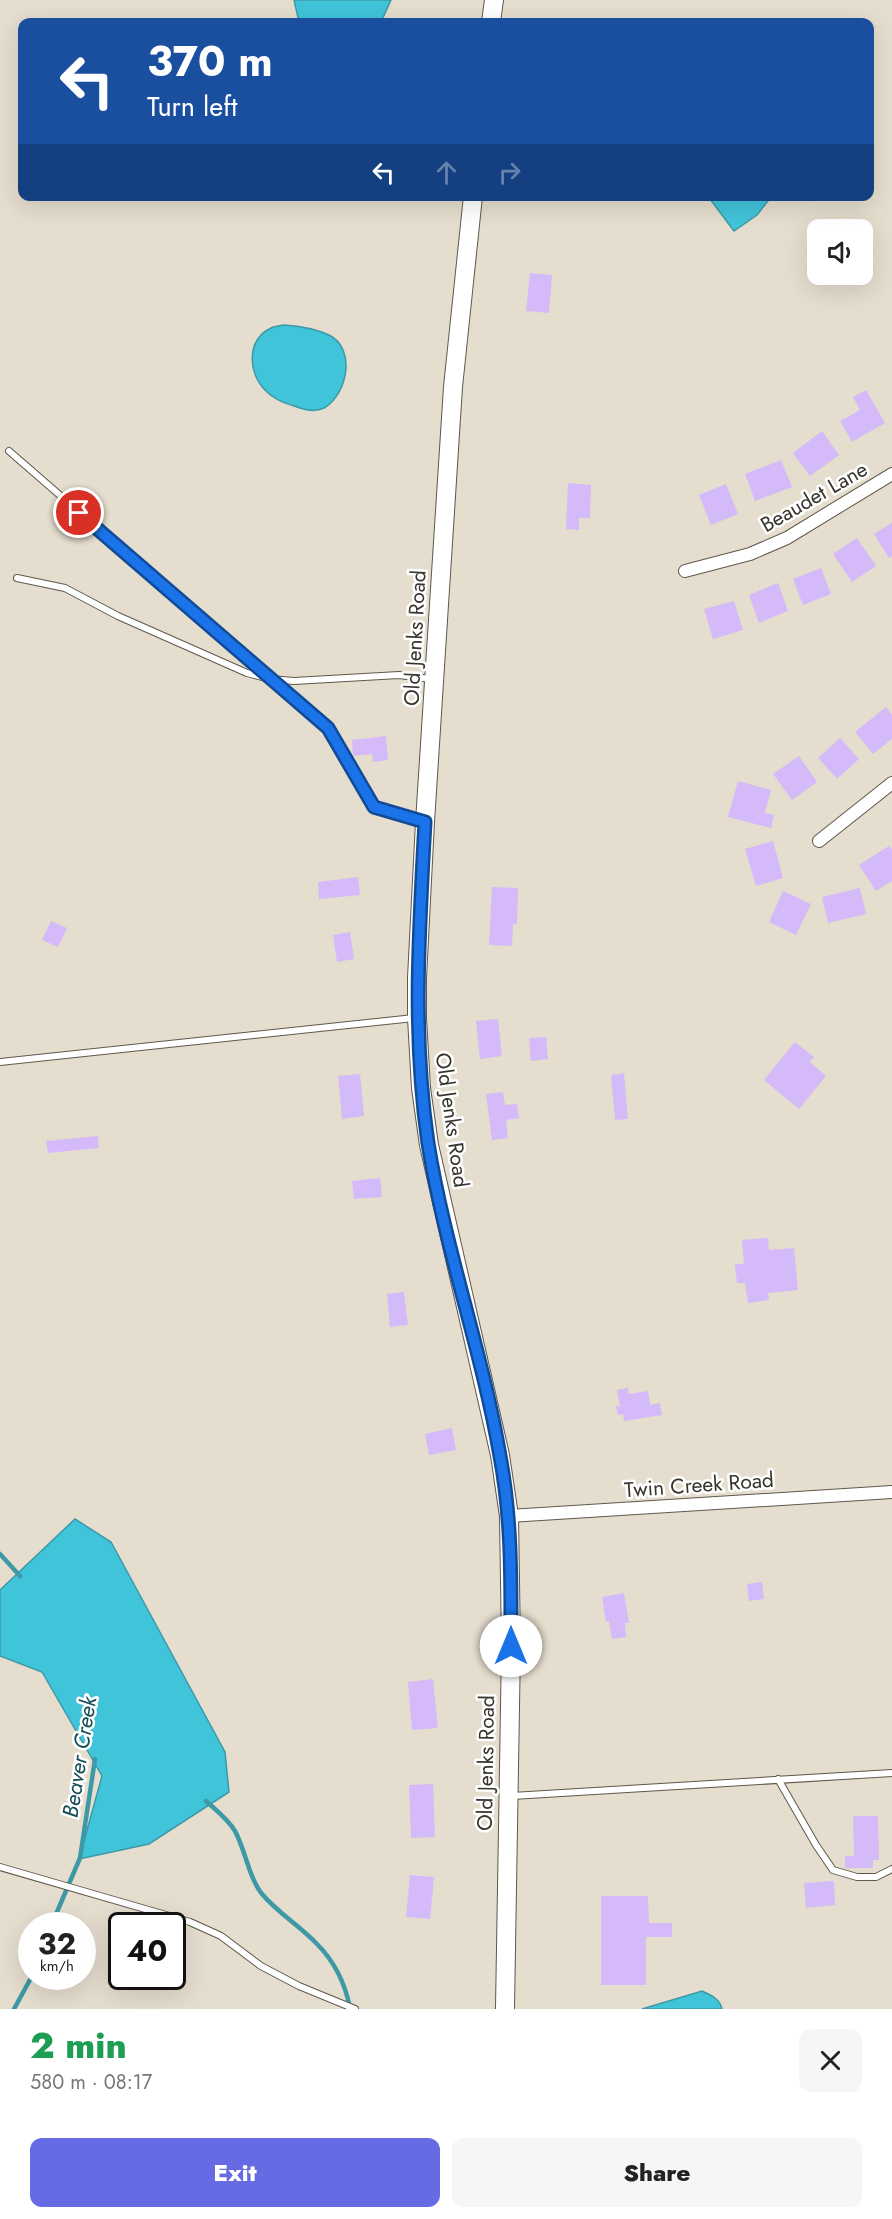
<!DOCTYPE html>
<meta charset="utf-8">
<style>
:root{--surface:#fff;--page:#f6f6f6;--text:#222;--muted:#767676;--accent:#666ae3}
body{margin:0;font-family:Jost,sans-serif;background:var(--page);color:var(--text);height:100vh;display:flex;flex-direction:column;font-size:22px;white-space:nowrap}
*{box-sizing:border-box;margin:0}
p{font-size:20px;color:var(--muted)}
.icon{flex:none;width:33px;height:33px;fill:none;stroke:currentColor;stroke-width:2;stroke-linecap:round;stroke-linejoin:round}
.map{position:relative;height:2009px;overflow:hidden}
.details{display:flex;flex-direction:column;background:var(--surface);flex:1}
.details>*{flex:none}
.guide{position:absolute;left:18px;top:18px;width:856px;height:183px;border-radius:12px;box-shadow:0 6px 24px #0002;background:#1a4fa0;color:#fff;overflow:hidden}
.tools{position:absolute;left:807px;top:219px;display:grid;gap:12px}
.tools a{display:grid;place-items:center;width:66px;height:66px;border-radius:12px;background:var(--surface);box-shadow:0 6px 24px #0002;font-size:30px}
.speed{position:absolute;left:18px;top:1912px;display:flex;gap:12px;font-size:30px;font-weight:700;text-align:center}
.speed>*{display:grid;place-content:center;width:78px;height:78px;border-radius:50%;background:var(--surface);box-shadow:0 6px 24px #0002;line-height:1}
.speed small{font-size:15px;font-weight:400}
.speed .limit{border:3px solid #111;border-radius:9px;background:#fff;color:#111}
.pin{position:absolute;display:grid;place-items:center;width:51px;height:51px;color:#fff;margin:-26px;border:3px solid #fff;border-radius:50%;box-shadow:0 2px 6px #0007}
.me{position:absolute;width:66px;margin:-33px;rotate:0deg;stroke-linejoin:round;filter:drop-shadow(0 0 4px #0008)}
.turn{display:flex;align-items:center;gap:21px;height:126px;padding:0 30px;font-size:27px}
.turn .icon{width:78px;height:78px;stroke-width:2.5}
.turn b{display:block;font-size:42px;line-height:51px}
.lanes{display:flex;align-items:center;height:57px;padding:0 30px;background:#0003;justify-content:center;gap:30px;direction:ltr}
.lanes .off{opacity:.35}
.round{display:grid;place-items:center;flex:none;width:63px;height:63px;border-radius:12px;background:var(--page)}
.summary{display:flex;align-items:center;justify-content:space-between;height:102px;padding:0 30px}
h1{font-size:36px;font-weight:800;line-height:45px;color:#1e9e55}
.action{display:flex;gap:12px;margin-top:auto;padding:12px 30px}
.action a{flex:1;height:69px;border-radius:12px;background:var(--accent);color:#fff;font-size:24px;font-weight:800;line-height:69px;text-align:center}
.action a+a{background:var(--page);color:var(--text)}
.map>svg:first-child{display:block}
</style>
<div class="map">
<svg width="892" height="2009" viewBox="0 0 892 2009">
<rect width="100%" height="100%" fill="#e5ddce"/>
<path fill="#40c4da" stroke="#3e99a7" stroke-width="1.5" d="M 294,0 L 391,0 L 381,22 L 299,22 Z
M 705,197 L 771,196 L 771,197 L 757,215 L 734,231 L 710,199 Z
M 284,325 C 299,326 316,329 329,335 C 357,349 347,395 324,408 C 316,412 305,410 297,407 C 285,403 274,400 265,390 C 248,373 246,340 271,328 C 275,326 280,326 284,325 Z
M 75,1519 L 111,1542 L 225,1752 L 229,1792 L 149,1844 L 79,1859 L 102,1776 L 42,1672 L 0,1656 L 0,1590 Z
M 702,1991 C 711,1995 720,1999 722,2009 L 642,2009 Z"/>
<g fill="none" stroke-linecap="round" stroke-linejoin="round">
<path stroke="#3e99a7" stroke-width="4.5" d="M 0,1554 L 20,1576
M 206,1801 C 216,1810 228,1819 235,1831 C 245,1849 249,1878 262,1894 C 278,1913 300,1926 317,1944 C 335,1962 345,1983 350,2008
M 51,1926 L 80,1858 L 95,1759
M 14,2009 L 32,1976"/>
</g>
<path fill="#d5bafa" d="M 530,273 L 552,275 L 549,313 L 526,311 Z
M 866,390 L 885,423 L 852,442 L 840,421 L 860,410 L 853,397 Z
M 822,431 L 839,455 L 810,476 L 793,453 Z
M 781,460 L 792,487 L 755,501 L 745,474 Z
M 568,483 L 591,485 L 590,518 L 579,518 L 579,530 L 566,529 Z
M 726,484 L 738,514 L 711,525 L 699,495 Z
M 892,523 L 892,556 L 889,558 L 874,534 Z
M 857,538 L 876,566 L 852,582 L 833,554 Z
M 821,568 L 831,594 L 803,605 L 793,579 Z
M 778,583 L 788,611 L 759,623 L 749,595 Z
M 734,601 L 743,630 L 713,639 L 704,609 Z
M 886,707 L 892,715 L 892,739 L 873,754 L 855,732 Z
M 386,736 L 388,760 L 373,762 L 372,754 L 353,756 L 352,740 Z
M 840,738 L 859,759 L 837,779 L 818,758 Z
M 799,756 L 817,782 L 792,800 L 773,774 Z
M 738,781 L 771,790 L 765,813 L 774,815 L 771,828 L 728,817 Z
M 773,841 L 783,878 L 756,886 L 745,849 Z
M 889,846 L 892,850 L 892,881 L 876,891 L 859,865 Z
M 358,877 L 360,895 L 319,899 L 318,882 Z
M 492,887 L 518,888 L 517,924 L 513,924 L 512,946 L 489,945 Z
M 860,888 L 866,914 L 828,923 L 822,897 Z
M 783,891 L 811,904 L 796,935 L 769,922 Z
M 51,921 L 67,928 L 58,947 L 42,940 Z
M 350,932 L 354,959 L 337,962 L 333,935 Z
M 498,1019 L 502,1056 L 480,1059 L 476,1021 Z
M 546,1037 L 548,1059 L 531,1061 L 529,1038 Z
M 795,1042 L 814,1057 L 810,1062 L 826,1076 L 799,1109 L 764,1080 Z
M 624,1073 L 628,1119 L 615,1120 L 611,1075 Z
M 360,1074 L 364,1116 L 342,1119 L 338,1076 Z
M 503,1092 L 505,1105 L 517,1104 L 519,1118 L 506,1120 L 508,1138 L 492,1140 L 486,1094 Z
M 98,1136 L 99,1148 L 48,1153 L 46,1141 Z
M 380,1178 L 382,1197 L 354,1199 L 352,1181 Z
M 768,1238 L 769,1250 L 794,1248 L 798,1290 L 768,1293 L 769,1300 L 748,1303 L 745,1283 L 737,1283 L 735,1264 L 744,1264 L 742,1240 Z
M 404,1292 L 408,1325 L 390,1327 L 387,1294 Z
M 628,1388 L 629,1394 L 648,1391 L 650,1405 L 660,1403 L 662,1415 L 624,1421 L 623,1414 L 618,1415 L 616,1406 L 620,1406 L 617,1390 Z
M 452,1428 L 456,1450 L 429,1455 L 425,1434 Z
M 762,1582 L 764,1599 L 749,1601 L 747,1584 Z
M 624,1593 L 629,1623 L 625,1623 L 626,1637 L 612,1639 L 609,1621 L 606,1622 L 602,1597 Z
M 433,1679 L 438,1728 L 412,1730 L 408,1682 Z
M 433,1784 L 435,1837 L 411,1838 L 409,1785 Z
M 853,1816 L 878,1816 L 879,1860 L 873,1860 L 873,1868 L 845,1868 L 845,1856 L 854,1856 Z
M 410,1875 L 434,1877 L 430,1919 L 406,1917 Z
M 834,1881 L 835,1905 L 806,1908 L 804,1883 Z
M 601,1896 L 648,1896 L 649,1923 L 672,1923 L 672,1937 L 646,1937 L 646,1985 L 601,1985 Z"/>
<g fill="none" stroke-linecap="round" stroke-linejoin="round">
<g stroke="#5f584b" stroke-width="8">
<path id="lane" d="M 9,451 L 328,728 L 374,807 L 424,822
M 17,578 L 65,588 L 118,616 L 247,673 L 270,679 L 294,681 L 399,675 L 431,679
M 0,1062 L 414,1018
M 778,1779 L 816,1845 L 833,1870 L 857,1877 L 876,1877 L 892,1869
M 512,1796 L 892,1773
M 0,1867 L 190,1922 L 221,1936 L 261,1966 L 299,1986 L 355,2009"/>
</g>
<g stroke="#5f584b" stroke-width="14">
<path id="street" d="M 685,571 L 750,554 L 787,538 L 892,474
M 819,841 L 892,783
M 509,1516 L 892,1492"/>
</g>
<g stroke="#5f584b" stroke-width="20">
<path id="secondary" d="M 491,22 L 494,0
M 473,196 L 453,387 L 425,822 L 417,978 L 417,1018 L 421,1088 L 429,1145 L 500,1455 L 509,1516 L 511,1646 L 505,2009"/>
</g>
<use href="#lane" stroke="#fff" stroke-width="6"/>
<use href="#street" stroke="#fff" stroke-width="12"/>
<use href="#secondary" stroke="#fff" stroke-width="18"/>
</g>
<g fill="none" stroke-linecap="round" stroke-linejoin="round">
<g stroke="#114b97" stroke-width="15">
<path id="route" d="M 79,513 L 328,728 L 374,807 L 425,822 C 419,932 412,1033 428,1143 C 445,1249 482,1351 500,1456 C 512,1519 511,1582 511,1646"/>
</g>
<use href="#route" stroke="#1a73e8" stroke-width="10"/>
</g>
<g text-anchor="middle" stroke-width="5" stroke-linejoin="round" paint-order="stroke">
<g font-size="21" fill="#38352f" stroke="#fff">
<text transform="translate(814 497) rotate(-30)" y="7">Beaudet Lane</text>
<text transform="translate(415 638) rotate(-87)" y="7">Old Jenks Road</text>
<text transform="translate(452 1120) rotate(82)" y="7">Old Jenks Road</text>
<text transform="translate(699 1485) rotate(-4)" y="7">Twin Creek Road</text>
<text transform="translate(486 1763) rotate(-89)" y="7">Old Jenks Road</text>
</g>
<g font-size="22" font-style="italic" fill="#154d56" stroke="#fff">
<text transform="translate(79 1757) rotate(-81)" y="8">Beaver Creek</text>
</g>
</g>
</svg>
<div class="tools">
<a><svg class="icon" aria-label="sound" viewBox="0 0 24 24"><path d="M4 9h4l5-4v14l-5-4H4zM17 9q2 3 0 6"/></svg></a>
</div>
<div class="speed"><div>32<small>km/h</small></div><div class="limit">40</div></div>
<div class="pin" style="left:79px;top:513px;background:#d93025"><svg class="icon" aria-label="arrive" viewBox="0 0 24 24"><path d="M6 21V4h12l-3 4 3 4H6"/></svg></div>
<svg class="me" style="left:511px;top:1646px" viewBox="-20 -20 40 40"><circle r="19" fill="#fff"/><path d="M0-13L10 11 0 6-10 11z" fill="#1a73e8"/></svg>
<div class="guide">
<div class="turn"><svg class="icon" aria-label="left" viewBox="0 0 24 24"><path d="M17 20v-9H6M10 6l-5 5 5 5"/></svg><div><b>370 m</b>Turn left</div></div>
<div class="lanes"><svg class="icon" aria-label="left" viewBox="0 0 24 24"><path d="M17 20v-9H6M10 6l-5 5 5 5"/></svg><svg class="icon off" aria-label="ahead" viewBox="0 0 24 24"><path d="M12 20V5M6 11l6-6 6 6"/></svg><svg class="icon off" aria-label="right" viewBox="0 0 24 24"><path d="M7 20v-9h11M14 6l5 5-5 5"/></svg></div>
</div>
</div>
<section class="details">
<div class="summary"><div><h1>2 min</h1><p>580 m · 08:17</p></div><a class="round"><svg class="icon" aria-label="close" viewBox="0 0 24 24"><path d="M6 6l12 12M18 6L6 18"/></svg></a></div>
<div class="action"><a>Exit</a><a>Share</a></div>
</section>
